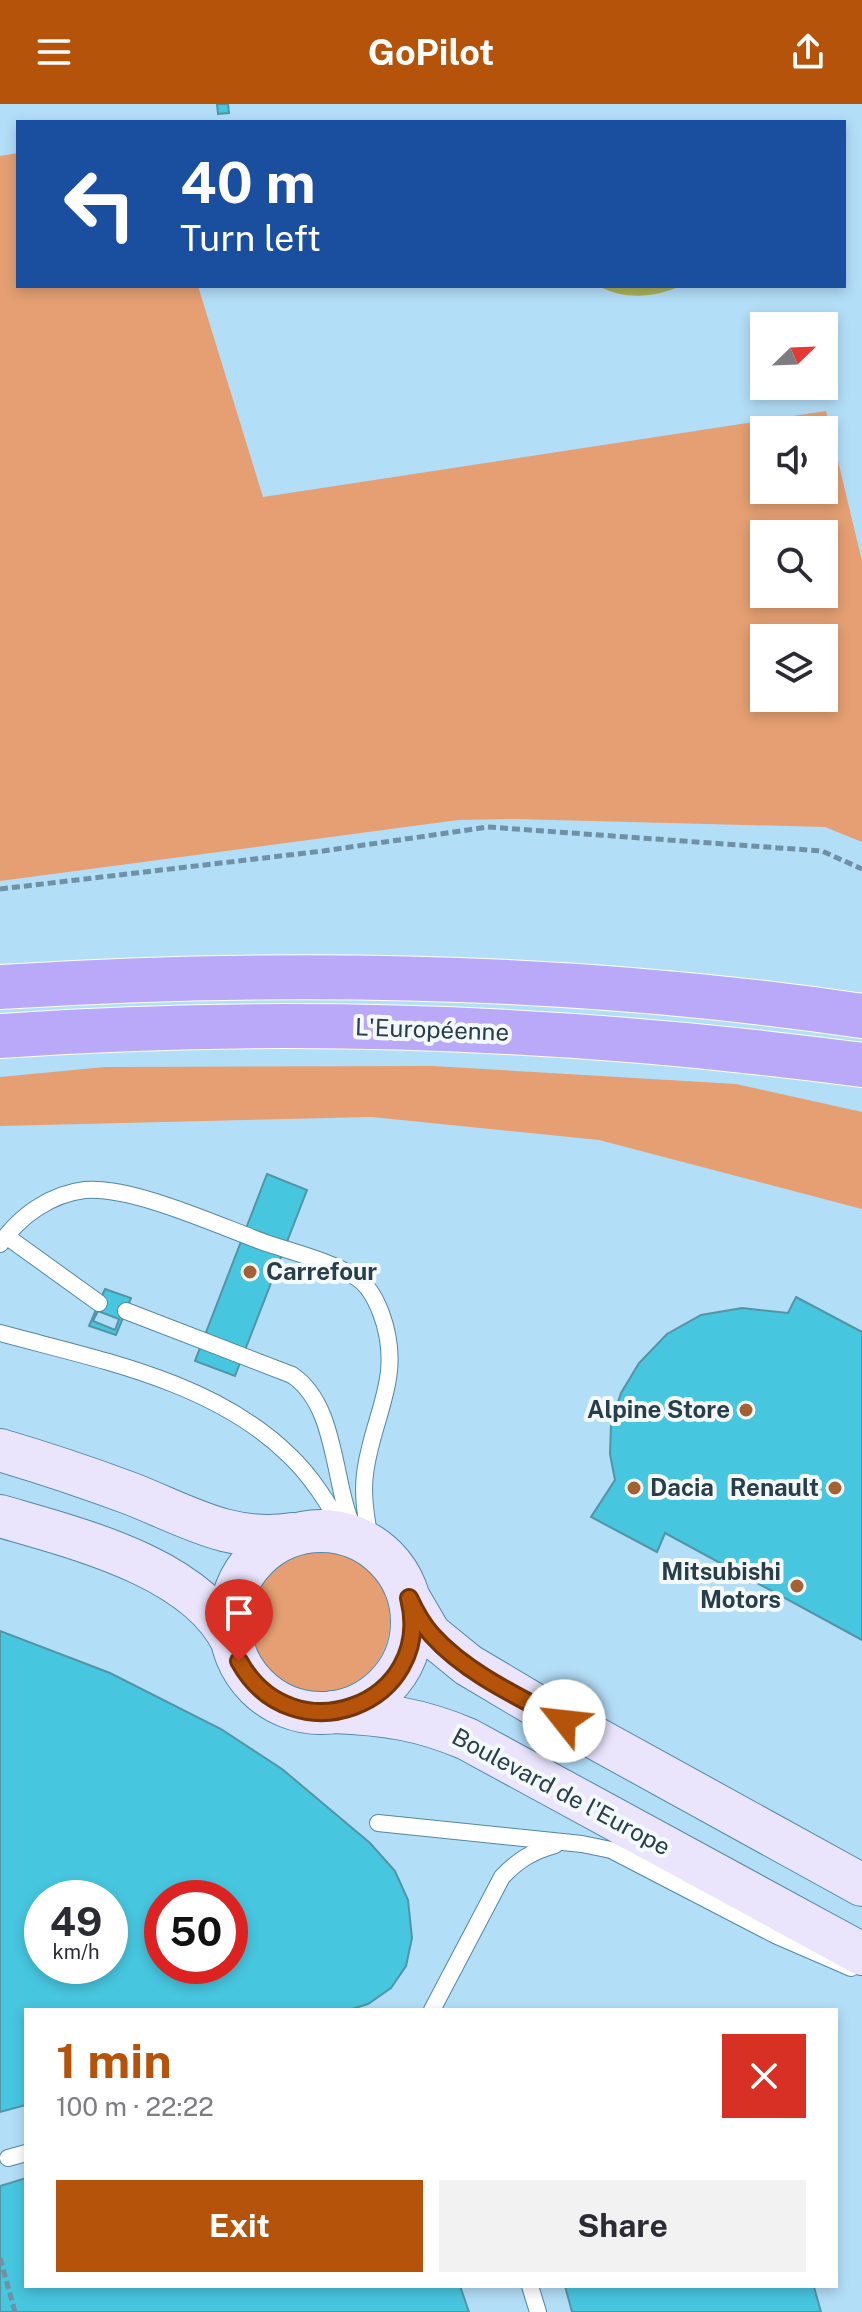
<!DOCTYPE html>
<meta charset="utf-8">
<style>
:root{--surface:#fff;--page:#f2f2f3;--text:#2b2b33;--muted:#7c7c81;--accent:#b45309}
body{margin:0;font-family:"Public Sans",sans-serif;background:var(--page);color:var(--text);height:100vh;display:flex;flex-direction:column;font-size:30px;white-space:nowrap}
*{box-sizing:border-box;margin:0}
p{font-size:26px;color:var(--muted)}
.icon{flex:none;width:44px;height:44px;fill:none;stroke:currentColor;stroke-width:2;stroke-linecap:round;stroke-linejoin:round}
.map{position:relative;flex:1;overflow:hidden}
.sheet{position:absolute;left:24px;top:1904px;width:814px;height:280px;display:flex;flex-direction:column;background:var(--surface);border-radius:0px;box-shadow:0 4px 12px #0003}
.sheet>*{flex:none}
.top-card{position:absolute;left:16px;top:16px;width:830px;height:168px;border-radius:0px;box-shadow:0 4px 12px #0003;background:#1a4fa0;color:#fff;overflow:hidden}
.needle{width:52px;rotate:67deg}
.buttons{position:absolute;left:750px;top:208px;display:grid;gap:16px}
.buttons a{display:grid;place-items:center;width:88px;height:88px;border-radius:0px;background:var(--surface);box-shadow:0 4px 12px #0003;font-size:40px}
.speed{position:absolute;left:24px;top:1776px;display:flex;gap:16px;font-size:40px;font-weight:700;text-align:center}
.speed>*{display:grid;place-content:center;width:104px;height:104px;border-radius:50%;background:var(--surface);box-shadow:0 4px 12px #0003;line-height:1}
.speed small{font-size:20px;font-weight:400}
.speed .limit{border:12px solid #d22;background:#fff;color:#111}
.pin{position:absolute;display:grid;place-items:center;width:68px;height:68px;color:#fff;margin:-82px -34px;border-radius:50% 50% 50% 0;rotate:-45deg;box-shadow:0 0 8px #0007}
.pin .icon{rotate:45deg}
.me{position:absolute;width:88px;margin:-44px;rotate:299deg;stroke-linejoin:round;filter:drop-shadow(0 0 6px #0008)}
.turn{display:flex;align-items:center;gap:28px;height:168px;padding:0 32px;font-size:36px}
.turn .icon{width:104px;height:104px;stroke-width:2.5}
.turn b{display:block;font-size:56px;line-height:68px}
.round{display:grid;place-items:center;flex:none;width:84px;height:84px;border-radius:0px;background:var(--page)}
.overview{display:flex;align-items:center;justify-content:space-between;height:136px;padding:0 32px}
h1{font-size:48px;font-weight:700;line-height:60px;color:var(--accent)}
.cta{display:flex;gap:16px;margin-top:auto;padding:16px 32px}
.cta a{flex:1;height:92px;border-radius:0px;background:var(--accent);color:#fff;font-size:32px;font-weight:700;line-height:92px;text-align:center}
.cta a+a{background:var(--page);color:var(--text)}
header{display:flex;justify-content:space-between;align-items:center;height:104px;padding:0 32px;background:var(--accent);color:#fff;font-size:36px;font-weight:700}
.map>svg:first-child{display:block}
</style>
<header><svg class="icon" aria-label="menu" viewBox="0 0 24 24"><path d="M4 6h16M4 12h16M4 18h16"/></svg>GoPilot<svg class="icon" aria-label="share" viewBox="0 0 24 24"><path d="M12 15V3M7 8l5-5 5 5M5 13v7h14v-7"/></svg></header>
<div class="map">
<svg width="862" height="2208" viewBox="0 0 862 2208">
<rect width="100%" height="100%" fill="#b3def8"/>
<path fill="#e59f72" fill-rule="evenodd" d="M 18,49 L 18,182 L 198,182 L 263,393 L 826,307 L 862,457 L 862,738 L 825,723 L 515,715 L 458,716 L 0,777 L 0,52 ZM 764,326 L 824,326 L 824,386 L 764,386 ZM 764,430 L 824,430 L 824,490 L 764,490 ZM 764,534 L 824,534 L 824,594 L 764,594 Z
M 432,962 L 736,980 L 862,1008 L 862,1105 L 599,1036 L 372,1013 L 0,1022 L 0,973 L 105,963 Z
M248 1517a71 71 0 1 1 142 0a71 71 0 1 1-142 0Z"/>
<path fill="#a9b158" d="M 598,182 L 680,182 C 654,194 625,196 598,182 Z"/>
<path fill="#47c6df" stroke="#5295a4" stroke-width="2" fill-rule="evenodd" d="M 217,0 L 228,0 L 229,9 L 218,10 Z
M 267,1070 L 307,1086 L 235,1272 L 195,1257 Z
M 105,1185 L 131,1194 L 116,1231 L 89,1222 Z
M 796,1193 L 862,1228 L 862,1536 L 665,1429 L 657,1448 L 591,1413 L 615,1376 L 610,1350 L 611,1320 L 621,1289 L 639,1259 L 667,1230 L 701,1211 L 742,1204 L 788,1209 Z
M 98,1207 L 119,1215 L 115,1226 L 93,1217 Z
M 0,1527 L 110,1569 L 221,1625 L 282,1665 L 370,1739 L 395,1767 L 408,1796 L 412,1834 L 406,1862 L 391,1884 L 368,1900 L 349,1906 L 26,1906 L 26,2001 L 0,2008 ZM 42,1794 L 110,1794 L 110,1862 L 42,1862 ZM 162,1794 L 230,1794 L 230,1862 L 162,1862 Z
M 26,2074 L 26,2182 L 460,2182 L 469,2208 L 0,2208 L 0,2082 Z
M 565,2182 L 818,2182 L 814,2183 L 821,2208 L 572,2208 Z"/>
<g fill="none" stroke-linecap="round" stroke-linejoin="round">
<g stroke="#5287a4" stroke-width="18">
<path id="service" d="M 6,1132 L 99,1199
M 0,1140 C 20,1112 50,1090 85,1086 C 133,1082 219,1122 266,1139 C 296,1149 330,1157 357,1174 C 368,1181 376,1196 381,1209 C 405,1273 372,1311 365,1370 C 362,1394 367,1418 371,1442
M 126,1207 L 292,1271 C 338,1302 332,1379 354,1426
M 0,1229 C 99,1256 214,1277 290,1352 C 314,1375 330,1403 347,1431
M 378,1719 L 582,1740 L 611,1746 L 777,1832 L 851,1864
M 432,1906 L 502,1773 C 518,1756 533,1747 555,1741
M 8,2054 L 26,2049
M 530,2182 L 538,2208"/>
</g>
<g stroke="#5287a4" stroke-width="44">
<path id="secondary" d="M 0,1346 C 44,1359 86,1373 129,1389 C 186,1411 230,1440 293,1430
M 0,1412 C 75,1434 197,1463 233,1539
M230 1518a91 91 0 1 1 182 0a91 91 0 1 1-182 0Z
M 409,1494 L 430,1530 L 468,1561 L 537,1602 L 862,1781
M 333,1608 C 384,1610 420,1615 467,1635 L 862,1850"/>
</g>
<g stroke="#fff" stroke-width="46">
<path id="motorway" d="M 0,883 C 286,865 578,870 862,912
M 0,932 C 287,912 577,923 862,961"/>
</g>
<path stroke="#7091a5" stroke-width="5" stroke-dasharray="8 4" stroke-linecap="butt" d="M 0,785 L 323,747 L 488,723 L 822,747 L 862,765
M 0,2154 L 15,2208"/>
<use href="#service" stroke="#fff" stroke-width="16"/>
<use href="#secondary" stroke="#eae5fd" stroke-width="42"/>
<use href="#motorway" stroke="#baa9f9" stroke-width="44"/>
</g>
<g fill="none" stroke-linecap="round" stroke-linejoin="round">
<g stroke="#753606" stroke-width="20">
<path id="route" d="M 239,1557 C 292,1654 436,1601 409,1494 C 415,1507 422,1520 432,1531 C 466,1569 519,1593 564,1617"/>
</g>
<use href="#route" stroke="#b45309" stroke-width="14"/>
</g>
<g fill="#a46131" stroke="#f4f9fc" stroke-width="3">
<circle cx="250" cy="1168" r="8"/>
<circle cx="746" cy="1306" r="8"/>
<circle cx="634" cy="1384" r="8"/>
<circle cx="835" cy="1384" r="8"/>
<circle cx="797" cy="1482" r="8"/>
</g>
<g text-anchor="middle" stroke-width="8" stroke-linejoin="round" paint-order="stroke">
<g font-size="24" fill="#283e4b" stroke="#f4f9fc">
<text transform="translate(432 926) rotate(2)" y="8">L'Européenne</text>
<text transform="translate(561 1688) rotate(28)" y="8">Boulevard de l'Europe</text>
</g>
<g font-size="24" font-weight="bold" fill="#283e4b" stroke="#f4f9fc" text-anchor="end">
<text x="266" y="1176" text-anchor="start">Carrefour</text>
<text x="730" y="1314">Alpine Store</text>
<text x="650" y="1392" text-anchor="start">Dacia</text>
<text x="819" y="1392">Renault</text>
<text x="781" y="1476">Mitsubishi<tspan x="781" dy="28">Motors</tspan></text>
</g>
</g>
</svg>
<div class="buttons">
<a><svg class="needle" viewBox="-14 -14 28 28"><path d="M0-13l5 13h-10z" fill="#e53935"/><path d="M0 13l5-13h-10z" fill="#7c7c81"/></svg></a>
<a><svg class="icon" aria-label="sound" viewBox="0 0 24 24"><path d="M4 9h4l5-4v14l-5-4H4zM17 9q2 3 0 6"/></svg></a>
<a><svg class="icon" aria-label="search" viewBox="0 0 24 24"><circle cx="10" cy="10" r="6"/><path d="M15 15l6 6"/></svg></a>
<a><svg class="icon" aria-label="layers" viewBox="0 0 24 24"><path d="M12 4l9 5-9 5-9-5zM3 14l9 5 9-5"/></svg></a>
</div>
<div class="speed"><div>49<small>km/h</small></div><div class="limit">50</div></div>
<div class="pin" style="left:239px;top:1557px;background:#d93025"><svg class="icon" aria-label="arrive" viewBox="0 0 24 24"><path d="M6 21V4h12l-3 4 3 4H6"/></svg></div>
<svg class="me" style="left:564px;top:1617px" viewBox="-20 -20 40 40"><circle r="19" fill="#fff"/><path d="M0-13L10 11 0 6-10 11z" fill="#b45309"/></svg>
<div class="top-card">
<div class="turn"><svg class="icon" aria-label="left" viewBox="0 0 24 24"><path d="M17 20v-9H6M10 6l-5 5 5 5"/></svg><div><b>40 m</b>Turn left</div></div>
</div>
<section class="sheet">
<div class="overview"><div><h1>1 min</h1><p>100 m · 22:22</p></div><a class="round" style="background:#d93025;color:#fff"><svg class="icon" aria-label="close" viewBox="0 0 24 24"><path d="M6 6l12 12M18 6L6 18"/></svg></a></div>
<div class="cta"><a>Exit</a><a>Share</a></div>
</section>
</div>
